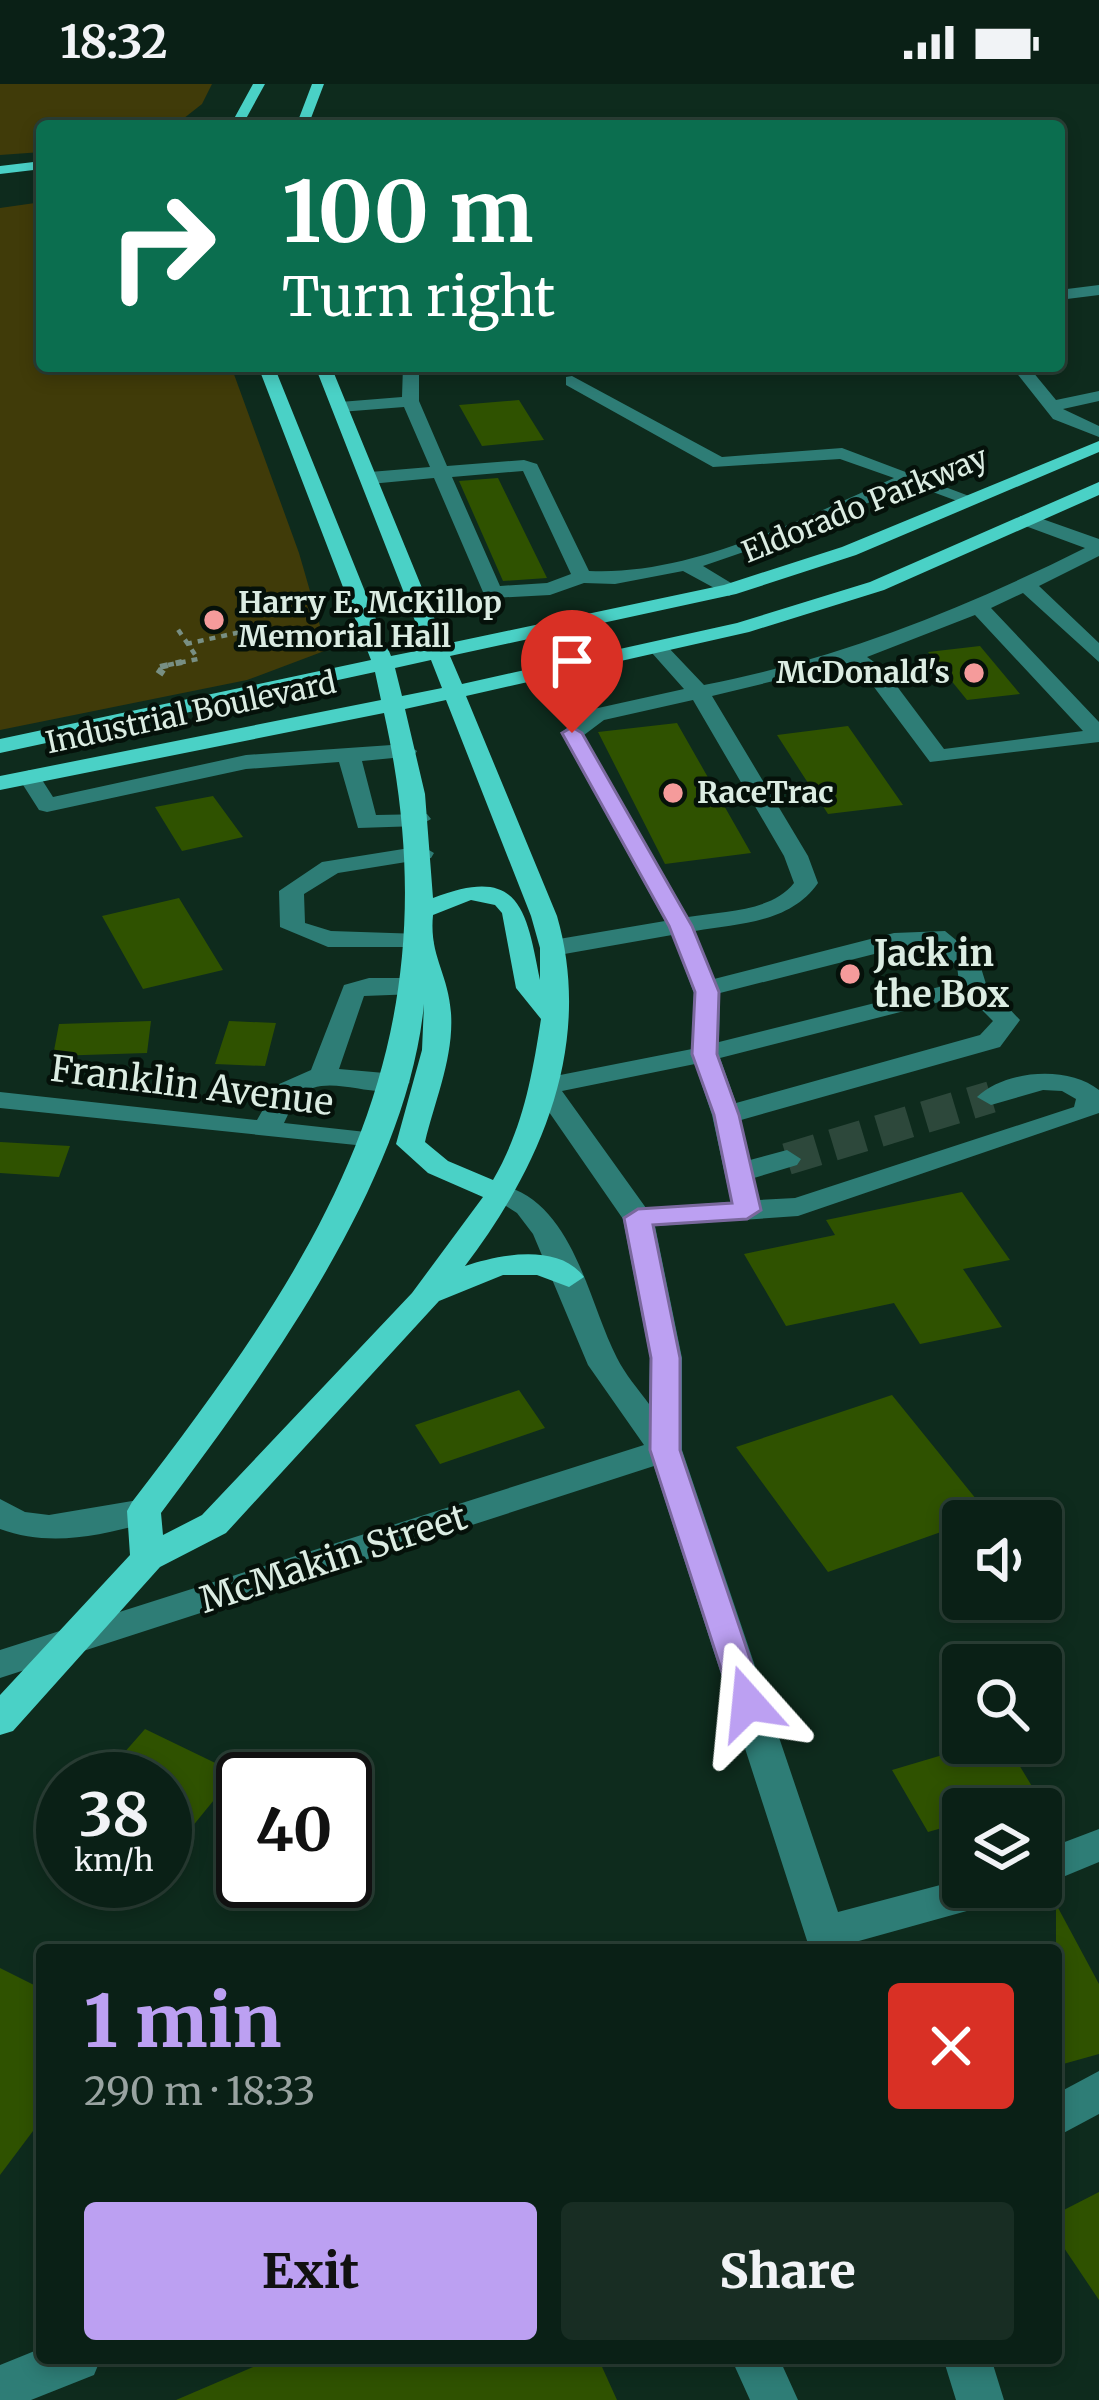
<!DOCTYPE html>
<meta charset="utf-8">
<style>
:root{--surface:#0a2016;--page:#182d23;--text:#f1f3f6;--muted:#99a3a1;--line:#2a3e35;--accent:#bca0f2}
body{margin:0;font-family:Merriweather,serif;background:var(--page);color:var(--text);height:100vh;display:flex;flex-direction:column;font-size:45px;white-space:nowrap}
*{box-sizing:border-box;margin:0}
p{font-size:39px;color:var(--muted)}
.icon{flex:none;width:66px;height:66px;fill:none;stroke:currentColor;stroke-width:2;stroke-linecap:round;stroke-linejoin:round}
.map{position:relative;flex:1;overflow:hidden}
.details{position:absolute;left:36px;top:1860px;width:1026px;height:420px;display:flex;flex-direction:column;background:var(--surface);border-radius:12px;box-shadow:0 6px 18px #0003,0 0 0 3px var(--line)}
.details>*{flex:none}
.hud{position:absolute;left:36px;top:36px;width:1029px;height:252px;border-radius:12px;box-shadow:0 6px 18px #0003,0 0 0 3px var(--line);background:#0b6e4f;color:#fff;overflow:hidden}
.controls{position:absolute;left:942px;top:1416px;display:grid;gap:24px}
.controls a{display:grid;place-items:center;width:120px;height:120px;border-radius:12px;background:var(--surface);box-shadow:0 6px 18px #0003,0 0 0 3px var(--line);font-size:60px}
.speed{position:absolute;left:36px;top:1668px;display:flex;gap:24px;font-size:60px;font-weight:700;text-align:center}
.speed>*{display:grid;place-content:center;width:156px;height:156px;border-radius:50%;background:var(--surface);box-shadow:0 6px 18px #0003,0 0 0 3px var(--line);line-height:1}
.speed small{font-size:30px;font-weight:400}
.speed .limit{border:6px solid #111;border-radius:18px;background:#fff;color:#111}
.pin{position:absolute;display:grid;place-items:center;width:102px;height:102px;color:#fff;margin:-123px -51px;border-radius:50% 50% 50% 0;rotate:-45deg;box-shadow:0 0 12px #0007}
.pin .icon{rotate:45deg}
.me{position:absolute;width:132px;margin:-66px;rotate:342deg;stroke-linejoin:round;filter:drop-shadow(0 0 9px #0008)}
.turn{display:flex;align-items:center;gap:42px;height:252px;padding:0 48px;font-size:54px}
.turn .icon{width:156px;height:156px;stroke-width:2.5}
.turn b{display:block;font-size:84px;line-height:102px}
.round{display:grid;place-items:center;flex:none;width:126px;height:126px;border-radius:12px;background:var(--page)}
.head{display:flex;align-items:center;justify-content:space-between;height:204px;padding:0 48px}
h1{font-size:72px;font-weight:800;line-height:90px;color:var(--accent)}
.action{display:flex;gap:24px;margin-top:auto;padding:24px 48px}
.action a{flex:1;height:138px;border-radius:12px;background:var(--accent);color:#111;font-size:48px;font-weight:800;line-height:138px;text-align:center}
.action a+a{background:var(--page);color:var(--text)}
.status{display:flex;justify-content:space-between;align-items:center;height:84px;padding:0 60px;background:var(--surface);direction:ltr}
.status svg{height:33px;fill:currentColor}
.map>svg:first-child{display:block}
</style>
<div class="status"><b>18:32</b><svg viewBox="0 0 49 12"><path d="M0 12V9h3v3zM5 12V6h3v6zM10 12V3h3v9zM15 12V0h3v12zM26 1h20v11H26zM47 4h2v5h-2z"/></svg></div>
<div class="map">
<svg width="1099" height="2316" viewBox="0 0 1099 2316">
<rect width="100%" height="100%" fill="#0e2b1d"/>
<path fill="#403b09" d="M 0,0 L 212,0 L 202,20 L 174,42 L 42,42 L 42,68 L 0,71 Z
M 42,118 L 42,282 L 231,282 L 299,469 L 327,566 L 247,596 L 0,646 L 0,124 Z"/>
<path fill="#2f5200" d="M 519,316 L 544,356 L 482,362 L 459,321 Z
M 498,394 L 547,494 L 503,497 L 459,397 Z
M 980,562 L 1020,610 L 967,616 L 928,568 Z
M 677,639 L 751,769 L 665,780 L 598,648 Z
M 848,642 L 903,721 L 828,730 L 777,651 Z
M 213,712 L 243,753 L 182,767 L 155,723 Z
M 179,814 L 223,886 L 143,905 L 102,832 Z
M 151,937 L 147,969 L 53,972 L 59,940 Z
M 229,937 L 276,939 L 265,982 L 215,980 Z
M 0,1058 L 70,1062 L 59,1093 L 0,1089 Z
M 962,1108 L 1010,1176 L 963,1185 L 1002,1243 L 920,1260 L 894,1219 L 786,1242 L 744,1170 L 835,1151 L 826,1136 Z
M 519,1306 L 545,1344 L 440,1380 L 415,1341 Z
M 892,1311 L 989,1431 L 828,1488 L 736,1363 Z
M 145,1645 L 236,1689 L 165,1776 L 165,1690 L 123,1670 Z
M 983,1659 L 1006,1659 L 1039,1714 L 1004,1725 L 963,1725 L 963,1738 L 928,1748 L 892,1686 Z
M 1056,1820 L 1099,1900 L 1099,1970 L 1056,1982 Z
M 0,1884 L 42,1905 L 42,2035 L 0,2091 Z
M 1099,2108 L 1099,2216 L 1056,2152 L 1056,2130 Z
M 274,2274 L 598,2274 L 617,2316 L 176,2316 Z"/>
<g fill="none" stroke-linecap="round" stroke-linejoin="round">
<path stroke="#2d483b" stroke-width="32" stroke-dasharray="32 16" stroke-linecap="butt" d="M 787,1075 L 991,1013"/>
<path stroke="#788f83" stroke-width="4.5" stroke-dasharray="6 6" stroke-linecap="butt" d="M 186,560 L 241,548
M 168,581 L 198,575 L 177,544"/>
<path stroke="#788f83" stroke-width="6" stroke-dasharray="8 8" stroke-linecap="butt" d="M 164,590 L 155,584 L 182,578"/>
<path fill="#2e7d76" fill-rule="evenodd" d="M 1099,201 L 1099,211 L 1059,216 L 1059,206 Z
M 403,282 L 419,282 L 419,317 L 447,382 L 524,376 L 537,380 L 589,487 C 690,492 802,435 894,394 L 840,375 L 713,383 L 566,301 L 566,293 L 572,292 L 722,373 L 842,364 L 977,415 L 968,421 L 911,400 L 802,448 L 703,482 L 736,502 L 739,506 L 729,512 L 683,487 L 615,500 L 584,499 L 550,511 L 493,514 L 483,508 L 434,394 L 370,400 L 361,394 L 370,388 L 430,383 L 404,323 L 340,328 L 331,323 L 340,318 L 402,313 ZM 523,387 L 571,490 L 547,499 L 500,502 L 452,393 Z
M 1011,282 L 1028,282 L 1056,316 L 1099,307 L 1099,317 L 1063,325 L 1099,342 L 1099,353 L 1053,335 Z
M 1020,432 L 1034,432 L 1099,455 L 1099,472 L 1039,502 L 1099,559 L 1099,578 L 1023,509 L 991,524 L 1099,638 L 1099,658 L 930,678 L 868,595 L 848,579 L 712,612 L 808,772 L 818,799 C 790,839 741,839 695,847 L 714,895 L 894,849 L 945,847 L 978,874 L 986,900 L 1020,936 L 1000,963 L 741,1036 L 750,1076 L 787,1066 L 801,1075 L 797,1081 L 754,1094 L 759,1116 L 795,1114 L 1074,1023 L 1076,1015 L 1062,1007 L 1043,1006 L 991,1021 L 977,1013 C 1005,986 1068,981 1099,1006 L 1099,1029 L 798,1132 L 655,1142 L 682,1274 L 682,1366 L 838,1828 L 963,1795 L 963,1803 L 1016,1803 L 1010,1815 L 848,1860 L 850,1866 L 810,1866 L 654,1382 L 0,1594 L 0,1566 L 644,1361 L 588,1281 L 533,1150 L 517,1129 L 487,1110 L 502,1101 C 574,1120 587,1215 617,1274 C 625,1290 638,1305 649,1320 L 650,1274 L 623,1135 L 531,1002 L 545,994 L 692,965 L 694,909 L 672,851 L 553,872 L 540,864 L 553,856 L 665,837 L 561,649 L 589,626 L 684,605 L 652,569 L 652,561 L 666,561 L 704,601 C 839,575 963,525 1085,464 L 1020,440 ZM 975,531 L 1083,647 L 944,665 L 884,585 L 867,573 ZM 693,616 L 784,772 L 794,799 C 771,828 723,827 688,833 L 584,651 L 604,636 ZM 931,860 L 957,882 L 959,898 L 719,958 L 720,909 L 894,865 ZM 967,911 L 993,937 L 980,951 L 736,1019 L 720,974 ZM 695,980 L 712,1031 L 731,1118 L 646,1124 L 562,1007 Z
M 406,660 L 417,667 L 414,672 L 362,677 L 376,731 L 427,730 L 431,735 L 419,742 L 358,744 L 339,678 L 246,685 L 47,728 L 39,726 L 18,693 L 29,686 L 37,688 L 53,713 L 246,671 Z
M 422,762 L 434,769 L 431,774 L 338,789 L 304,810 L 305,839 L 331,847 L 421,850 L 434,858 L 430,863 L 328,863 L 280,843 L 279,807 L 322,778 Z
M 369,894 L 416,894 L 429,902 L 416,910 L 364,912 L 339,985 L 396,990 L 410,998 C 383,1024 328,983 298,1013 C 292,1019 288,1032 284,1039 L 375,1049 L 389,1058 L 385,1064 L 0,1024 L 0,1008 L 257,1036 L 277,1001 L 311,986 L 344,901 Z
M 0,1415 L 25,1428 L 49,1431 L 144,1415 L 156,1418 L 161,1427 L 156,1436 C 105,1451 51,1464 0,1445 Z
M 1099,1745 L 1099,1778 L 1041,1802 L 1041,1767 Z
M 1099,1987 L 1099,2030 L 1056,2053 L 1056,2010 Z
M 42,2264 L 42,2274 L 101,2274 L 94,2291 L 31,2316 L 0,2316 L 0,2281 Z
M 731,2274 L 779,2274 L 798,2316 L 750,2316 Z
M 943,2274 L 991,2274 L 1004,2316 L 956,2316 Z"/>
<path fill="#4ad1c6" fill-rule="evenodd" d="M 253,0 L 265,0 L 242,42 L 230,42 Z
M 312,0 L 324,0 L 308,42 L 296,42 Z
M 42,77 L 42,85 L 0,90 L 0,82 Z
M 258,282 L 274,282 L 391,572 L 426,565 L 315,282 L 331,282 L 445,560 L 724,501 L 842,463 L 1099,357 L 1099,368 L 856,471 L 736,510 L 450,572 L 462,600 L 737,539 L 870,498 L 1099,398 L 1099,411 L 884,506 L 749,548 L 466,612 L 557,832 C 594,961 541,1082 465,1182 C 500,1170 559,1159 584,1193 L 569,1203 L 537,1191 L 503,1191 L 439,1217 L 226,1449 L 160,1483 L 13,1647 L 0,1651 L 0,1611 L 130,1471 L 127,1427 L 132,1418 C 327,1165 458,961 384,629 L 0,706 L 0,692 L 381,616 L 375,588 L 0,669 L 0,655 L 371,576 ZM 431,576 L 442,604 L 402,612 L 395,584 ZM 446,616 L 531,832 L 540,864 L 540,896 C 526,825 520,780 433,814 L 425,710 L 405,625 ZM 471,816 L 495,821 L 502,829 L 516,904 L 541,935 C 532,993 523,1044 493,1096 L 448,1077 L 425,1058 C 435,1016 454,973 451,929 C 448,888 429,872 433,831 ZM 424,920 L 422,966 L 396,1060 L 428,1089 L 483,1113 L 412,1209 L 202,1431 L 163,1451 L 161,1429 C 265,1290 407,1097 424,920 Z"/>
</g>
<path fill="#bca0f2" stroke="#7a689d" stroke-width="3" d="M 572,643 L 582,649 L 692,842 L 719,908 L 717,970 L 739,1031 L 761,1126 L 747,1135 L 653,1141 L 680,1274 L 680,1366 L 765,1619 L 760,1629 L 737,1629 L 732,1619 L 650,1366 L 651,1274 L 624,1134 L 638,1125 L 732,1119 L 714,1031 L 692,970 L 695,908 L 669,842 L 562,649 Z"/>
<g fill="#f59b9b" stroke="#05110a" stroke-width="4.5">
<circle cx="214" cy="536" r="12"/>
<circle cx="974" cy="589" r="12"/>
<circle cx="673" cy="709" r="12"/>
<circle cx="850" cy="890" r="12"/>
</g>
<g text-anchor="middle" stroke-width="9" stroke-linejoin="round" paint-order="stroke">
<g font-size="30" fill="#dbece2" stroke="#05110a">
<text transform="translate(865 421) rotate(-22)" y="10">Eldorado Parkway</text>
<text transform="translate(191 629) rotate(-12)" y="10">Industrial Boulevard</text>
</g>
<g font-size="30" font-weight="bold" fill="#dbece2" stroke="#05110a" text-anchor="start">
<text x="238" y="529">Harry E. McKillop<tspan x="238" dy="34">Memorial Hall</tspan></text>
<text x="950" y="599" text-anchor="end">McDonald's</text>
<text x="697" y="719">RaceTrac</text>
</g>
<g font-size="36" font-weight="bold" fill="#dbece2" stroke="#05110a" text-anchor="start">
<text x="874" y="882">Jack in<tspan x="874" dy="41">the Box</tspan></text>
</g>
<g font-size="36" fill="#dbece2" stroke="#05110a">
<text transform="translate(192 1001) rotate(7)" y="13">Franklin Avenue</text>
<text transform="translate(333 1474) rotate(-18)" y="13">McMakin Street</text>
</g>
</g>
</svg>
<div class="controls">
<a><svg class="icon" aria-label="sound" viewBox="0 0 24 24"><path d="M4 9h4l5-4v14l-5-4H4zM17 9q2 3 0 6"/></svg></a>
<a><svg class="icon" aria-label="search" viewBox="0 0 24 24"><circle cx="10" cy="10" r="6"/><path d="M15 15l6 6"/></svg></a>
<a><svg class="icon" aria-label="layers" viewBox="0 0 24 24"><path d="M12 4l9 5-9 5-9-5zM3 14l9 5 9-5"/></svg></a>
</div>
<div class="speed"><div>38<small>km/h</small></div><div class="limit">40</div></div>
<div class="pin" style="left:572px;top:649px;background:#d93025"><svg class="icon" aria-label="arrive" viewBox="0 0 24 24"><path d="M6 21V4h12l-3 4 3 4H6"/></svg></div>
<svg class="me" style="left:748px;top:1619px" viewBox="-20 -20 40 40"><path d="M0-17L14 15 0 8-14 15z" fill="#bca0f2" stroke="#fff" stroke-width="4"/></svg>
<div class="hud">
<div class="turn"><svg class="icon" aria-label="right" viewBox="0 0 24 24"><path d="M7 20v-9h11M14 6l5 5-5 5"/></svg><div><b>100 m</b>Turn right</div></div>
</div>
<section class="details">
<div class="head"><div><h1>1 min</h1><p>290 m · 18:33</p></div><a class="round" style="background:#d93025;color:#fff"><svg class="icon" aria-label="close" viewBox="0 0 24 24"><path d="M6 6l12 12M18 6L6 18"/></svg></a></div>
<div class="action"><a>Exit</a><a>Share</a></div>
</section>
</div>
